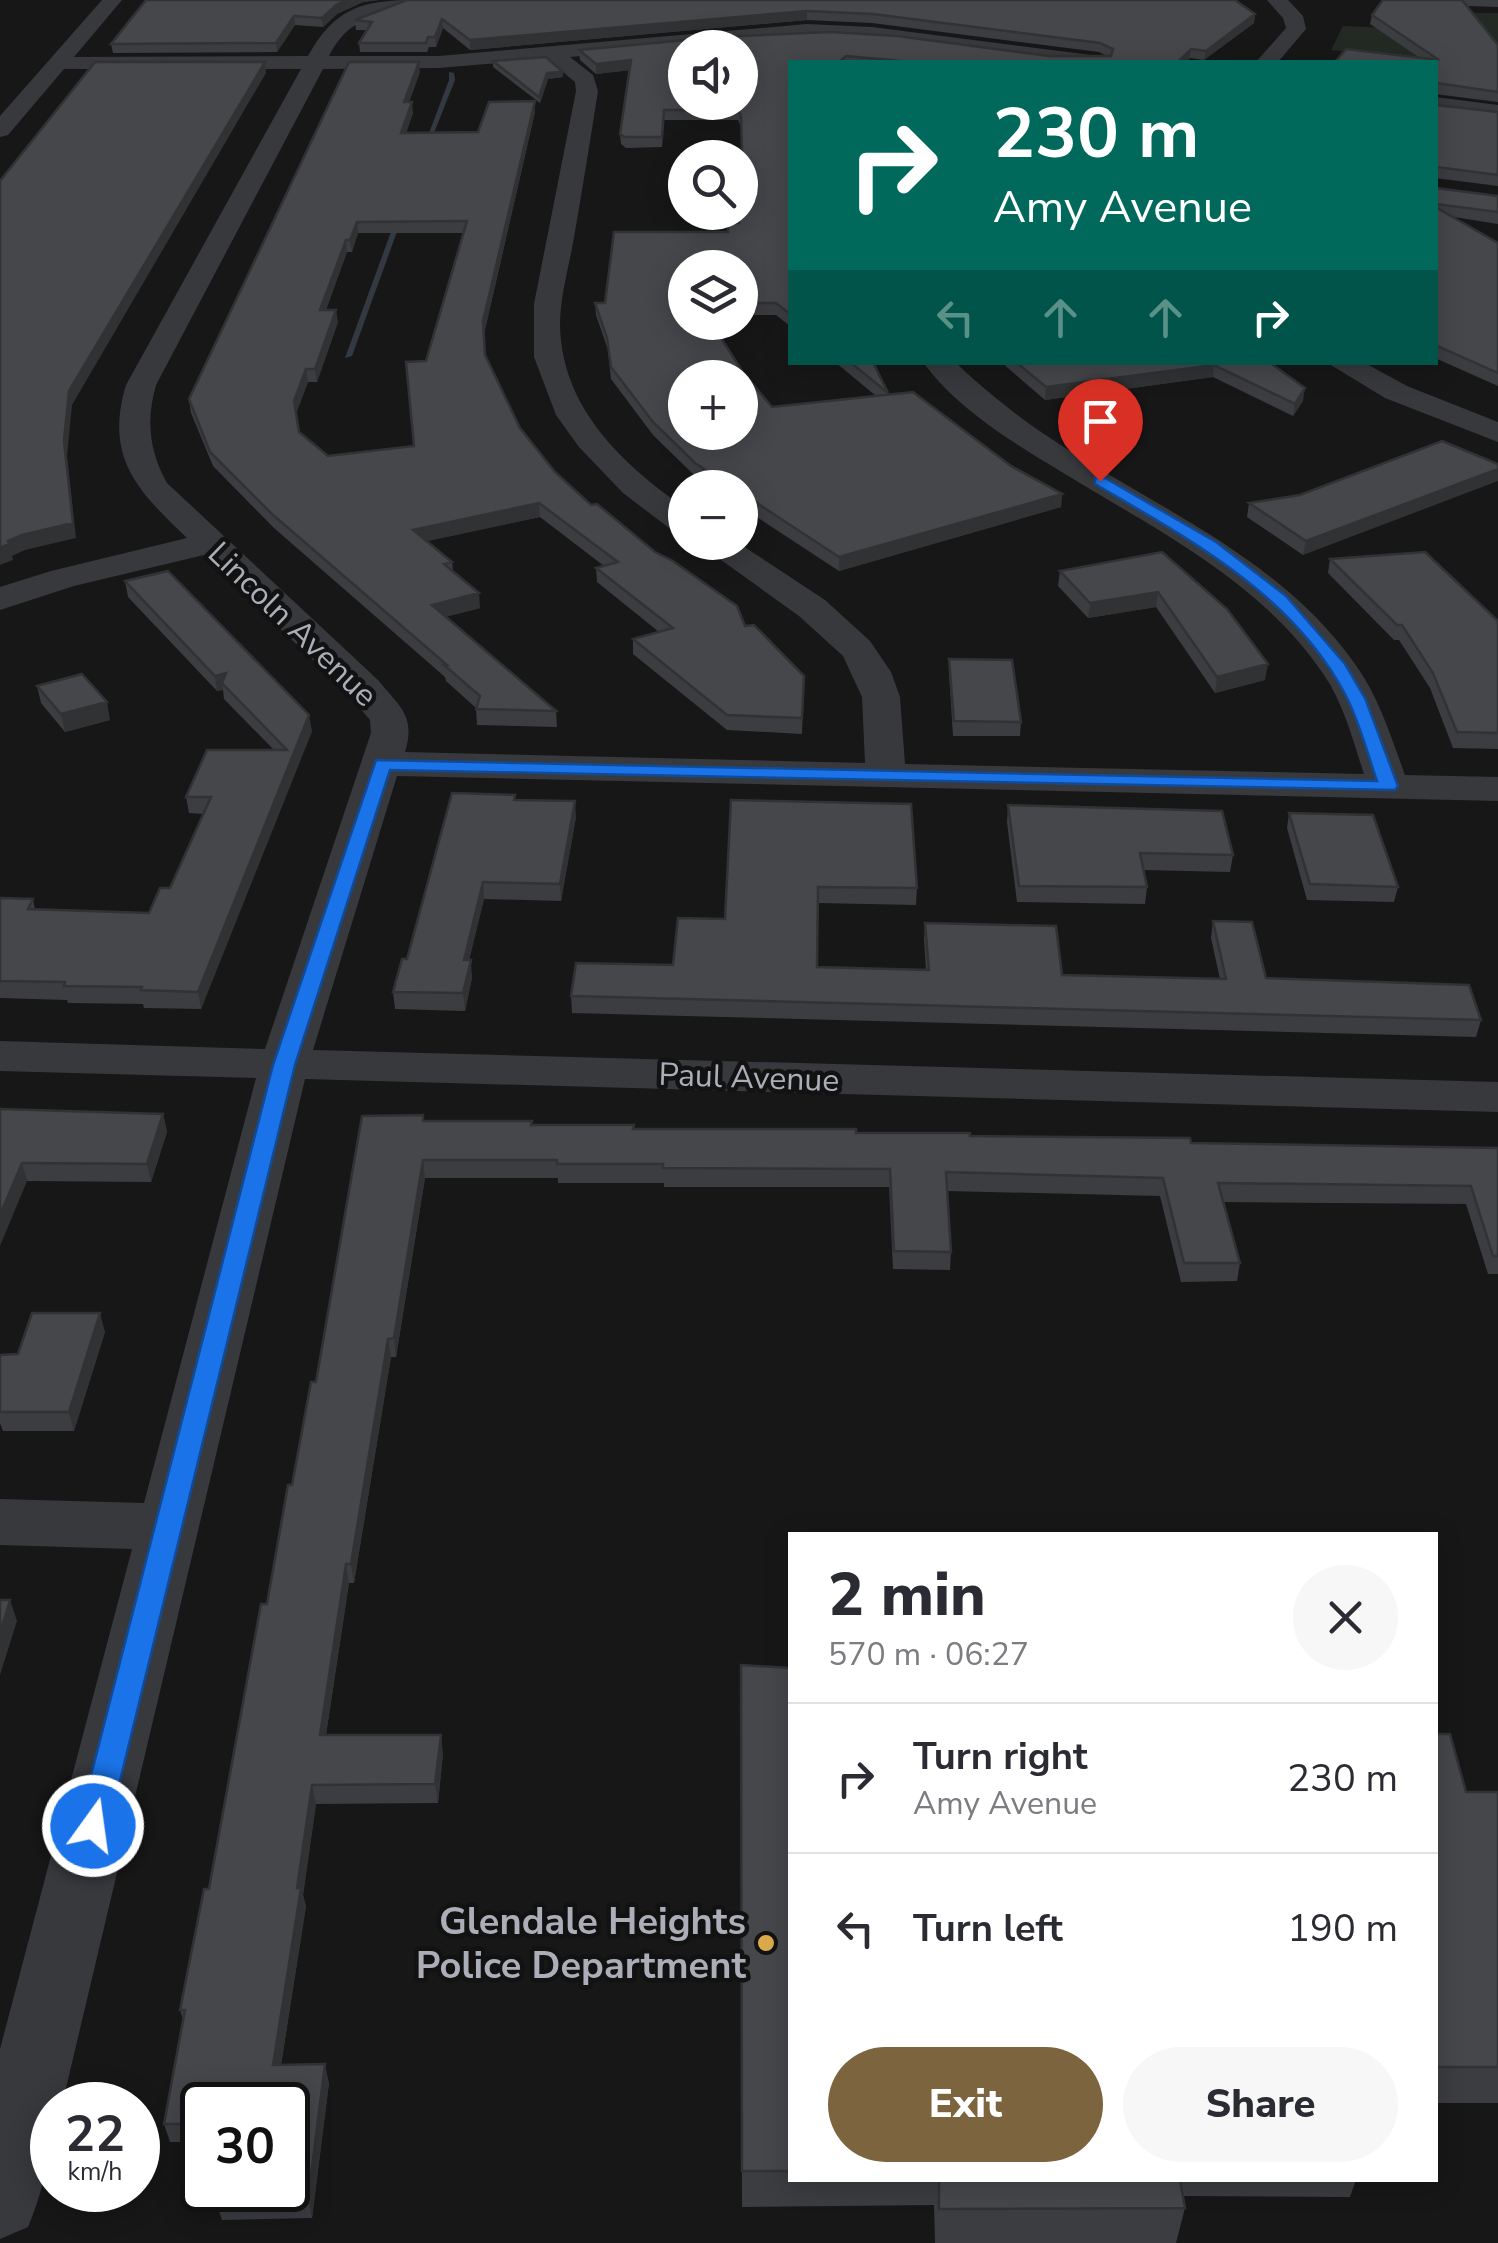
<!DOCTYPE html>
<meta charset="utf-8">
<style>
:root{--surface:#fff;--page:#f7f7f7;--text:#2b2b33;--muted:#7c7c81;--line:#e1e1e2;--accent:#7b643e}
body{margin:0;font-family:"Nunito Sans",sans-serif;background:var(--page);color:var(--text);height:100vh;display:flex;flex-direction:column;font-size:38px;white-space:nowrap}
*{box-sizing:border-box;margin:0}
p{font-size:32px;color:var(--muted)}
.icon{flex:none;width:55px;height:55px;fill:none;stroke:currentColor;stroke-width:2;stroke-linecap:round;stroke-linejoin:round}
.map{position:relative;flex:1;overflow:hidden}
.panel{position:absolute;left:788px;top:1532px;width:650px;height:650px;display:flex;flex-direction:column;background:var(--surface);border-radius:0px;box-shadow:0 5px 25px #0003}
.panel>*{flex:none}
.guide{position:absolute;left:788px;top:60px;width:650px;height:305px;border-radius:0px;box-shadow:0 5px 25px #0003;background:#00695c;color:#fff;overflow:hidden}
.controls{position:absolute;left:668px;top:30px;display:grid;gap:20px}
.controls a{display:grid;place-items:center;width:90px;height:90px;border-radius:50%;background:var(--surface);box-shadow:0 5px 25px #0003;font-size:50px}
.speed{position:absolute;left:30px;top:2082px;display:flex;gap:20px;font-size:50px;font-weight:700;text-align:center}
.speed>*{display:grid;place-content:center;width:130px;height:130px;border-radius:50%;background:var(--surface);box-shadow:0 5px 25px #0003;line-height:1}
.speed small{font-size:25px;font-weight:400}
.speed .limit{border:5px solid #111;border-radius:15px;background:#fff;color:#111}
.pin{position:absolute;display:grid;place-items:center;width:85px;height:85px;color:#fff;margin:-102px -42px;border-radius:50% 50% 50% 0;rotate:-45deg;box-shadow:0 0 10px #0007}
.pin .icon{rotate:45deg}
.me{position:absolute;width:110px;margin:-55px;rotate:14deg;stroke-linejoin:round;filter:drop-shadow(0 0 8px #0008)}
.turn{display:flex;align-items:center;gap:35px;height:210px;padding:0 40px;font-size:45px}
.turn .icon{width:130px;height:130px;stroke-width:2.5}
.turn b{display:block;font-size:70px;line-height:85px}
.lanes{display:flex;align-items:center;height:95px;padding:0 40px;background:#0003;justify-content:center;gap:50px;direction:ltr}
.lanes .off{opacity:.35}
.round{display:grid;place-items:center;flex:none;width:105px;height:105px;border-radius:52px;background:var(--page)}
.headline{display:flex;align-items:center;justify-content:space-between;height:170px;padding:0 40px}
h1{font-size:60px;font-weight:800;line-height:75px}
.cta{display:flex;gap:20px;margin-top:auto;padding:20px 40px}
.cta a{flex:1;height:115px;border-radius:60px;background:var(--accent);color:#fff;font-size:40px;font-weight:800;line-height:115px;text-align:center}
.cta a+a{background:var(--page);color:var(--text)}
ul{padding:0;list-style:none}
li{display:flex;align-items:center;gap:30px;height:150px;padding:0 40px;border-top:2px solid var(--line)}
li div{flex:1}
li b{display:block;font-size:38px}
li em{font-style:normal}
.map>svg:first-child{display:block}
</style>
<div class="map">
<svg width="1498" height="2243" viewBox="0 0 1498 2243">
<rect width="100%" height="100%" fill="#171718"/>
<path fill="#232a24" d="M 1432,13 L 1498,13 L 1498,70 L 1331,50 L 1343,26 L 1438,30 Z"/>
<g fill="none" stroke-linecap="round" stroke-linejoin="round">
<path fill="#323940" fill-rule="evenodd" d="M 449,72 L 454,73 L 455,80 L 428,148 L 423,149 L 449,80 Z
M 399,216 L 402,218 L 352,356 L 345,358 L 396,218 Z"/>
<path fill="#38393d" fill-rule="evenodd" d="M 102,0 L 122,0 L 74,57 L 308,56 C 334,9 361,0 414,0 C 383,27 357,4 329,56 L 439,56 L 807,24 L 872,27 L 1099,56 L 1110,62 C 1028,68 948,44 867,39 C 768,33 669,48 570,57 L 593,75 L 598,91 C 590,141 582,192 573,243 C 568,270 560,298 560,326 C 562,408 622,464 685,508 L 685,534 L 673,531 L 623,493 L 579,447 L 556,415 L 534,357 L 534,304 L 576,91 L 575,82 L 547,59 L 439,68 L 323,69 L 156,385 C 146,420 149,451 167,483 L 378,680 C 400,707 416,716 405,752 L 865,763 L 862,697 L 843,656 L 799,616 L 696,542 L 737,542 L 825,600 L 870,641 L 891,672 L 900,697 L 905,764 L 1364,774 C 1353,741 1344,704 1324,675 C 1258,576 1144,524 1047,463 C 1004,437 953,404 923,362 L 955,362 C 983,389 1012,412 1044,434 C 1152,507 1277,554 1355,664 C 1379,697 1391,737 1405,775 L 1498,777 L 1498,801 L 397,776 L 313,1050 L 1498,1082 L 1498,1112 L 305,1079 L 62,2105 L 52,2105 C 52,2149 45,2187 28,2227 L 0,2239 L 0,2049 L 132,1549 L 0,1545 L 0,1499 L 144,1503 L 256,1078 L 0,1071 L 0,1041 L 265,1049 L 371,733 L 370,720 L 350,696 L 204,555 L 74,586 L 0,610 L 0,587 L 51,571 L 187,538 C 138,491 104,458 126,385 L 301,69 L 64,69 L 8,135 L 0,137 L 0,116 Z
M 1267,0 L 1288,0 L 1303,16 L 1306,29 L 1278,62 L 1256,62 L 1286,28 L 1283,18 Z
M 1435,97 L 1498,105 L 1498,119 L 1435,111 Z
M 1326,362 L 1363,362 L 1407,386 L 1498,422 L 1498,442 L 1385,398 Z"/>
</g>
<path fill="#3c3d40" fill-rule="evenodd" d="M 146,0 L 379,0 L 363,2 L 337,14 L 323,27 L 295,25 L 277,52 L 113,53 L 111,44 Z
M 1383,0 L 1498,0 L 1498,7 L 1467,6 L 1498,45 L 1498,102 L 1435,94 L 1435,62 L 1420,58 L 1370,24 L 1372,15 Z
M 403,2 L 1240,4 L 1255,14 L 1254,23 L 1204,60 L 1190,58 L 1186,62 L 790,62 L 790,326 L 776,315 L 740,315 L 740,268 L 685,268 L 685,322 L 742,371 L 772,407 L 876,396 L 835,362 L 873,362 L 888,394 L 1062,494 L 1061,507 L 839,571 L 740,506 L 740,488 L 713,488 L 695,476 L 653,435 L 611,379 L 608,350 L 596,315 L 595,303 L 605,303 L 728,232 L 739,223 L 743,188 L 741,127 L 738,120 L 664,120 L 662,147 L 626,148 L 621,144 L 620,134 L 630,70 L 596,74 L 580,60 L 579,50 L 1107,56 L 1099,52 L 872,23 L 807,20 L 470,50 L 443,28 L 436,47 L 429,47 L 427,52 L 360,52 L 359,43 L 367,30 L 356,30 L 355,20 Z
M 493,61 L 563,72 L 563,77 L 548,79 L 540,103 L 493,67 Z
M 420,72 L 409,102 L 413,113 L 406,133 L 478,132 L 535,112 L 484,334 L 485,356 L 520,428 L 555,472 L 591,505 L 745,626 L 804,676 L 802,734 L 727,730 L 633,654 L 633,639 L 659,632 L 597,582 L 596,568 L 604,566 L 540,517 L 427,541 L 452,562 L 453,571 L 480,608 L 445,617 L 556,711 L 557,727 L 477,725 L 476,708 L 446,681 L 445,677 L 274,528 L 213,466 L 191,413 L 189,399 ZM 358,233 L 463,233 L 426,361 L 414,446 L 328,456 L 299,432 L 296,413 L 308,382 L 317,382 L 338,322 L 326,310 L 347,252 L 352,252 Z
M 1435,103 L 1436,105 L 1498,112 L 1498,186 L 1435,178 Z
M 1435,186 L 1436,188 L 1498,196 L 1498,224 L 1454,217 L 1498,243 L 1498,386 L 1435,358 Z
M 1001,362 L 1269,362 L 1303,401 L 1293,416 L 1213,377 L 1045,400 Z
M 1442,441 L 1303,555 L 1247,517 L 1249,503 L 1300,495 Z
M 1162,552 L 1265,680 L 1215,693 L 1156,607 L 1088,618 L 1058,586 L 1060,571 Z
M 1330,559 L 1498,621 L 1498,749 L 1453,748 L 1430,688 L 1399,640 L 1394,640 L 1328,573 Z
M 125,581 L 312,731 L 201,1009 L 144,1008 L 143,1004 L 68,1003 L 67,1000 L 0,998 L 0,898 L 33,899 L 35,910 L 149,913 L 170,888 L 204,814 L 189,813 L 186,797 L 274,750 L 224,699 L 223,690 L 217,691 L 128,597 Z
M 949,659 L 1021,722 L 1020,736 L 953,736 L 949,673 Z
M 37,686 L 110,720 L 65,732 L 41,703 Z
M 515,795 L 515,800 L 576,817 L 561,901 L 484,899 L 469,960 L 472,978 L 465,1011 L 395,1009 L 393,992 L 407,959 Z
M 731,800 L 917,888 L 916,905 L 818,903 L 817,967 L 926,970 L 924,940 L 925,923 L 1062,975 L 1220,979 L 1211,938 L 1213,921 L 1266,978 L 1481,1020 L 1476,1037 L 572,1013 L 571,996 L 673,965 L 725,919 Z
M 1008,805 L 1233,855 L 1230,872 L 1143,870 L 1147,887 L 1145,904 L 1017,902 L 1007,822 Z
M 1289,813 L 1398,887 L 1394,902 L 1307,900 L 1287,828 Z
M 0,1109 L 163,1114 L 167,1132 L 151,1182 L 27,1181 Z
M 424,1121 L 634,1129 L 856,1133 L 1191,1143 L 1498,1148 L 1498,1274 L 1488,1274 L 1466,1204 L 1224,1202 L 1240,1263 L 1237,1281 L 1181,1282 L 1160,1196 L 947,1191 L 951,1252 L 950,1270 L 893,1269 L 889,1187 L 664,1187 L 664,1183 L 558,1183 L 558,1178 L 425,1178 L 396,1357 L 391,1357 L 354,1583 L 349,1583 L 326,1735 L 443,1754 L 438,1803 L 316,1804 L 303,1895 L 306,1906 L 281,2065 L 329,2083 L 312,2218 L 222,2220 L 216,2202 L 288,2105 L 202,2105 L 202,2142 L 170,2142 L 164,2124 L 183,2019 L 180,2010 L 209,1889 L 292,1485 L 316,1382 Z
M 105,1332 L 74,1431 L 3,1431 L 0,1423 L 0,1355 L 18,1354 Z
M 741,1665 L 790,1668 L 790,2180 L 1356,2180 L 1350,2197 L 1183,2196 L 1185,2208 L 1176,2243 L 935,2243 L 934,2205 L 742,2207 Z
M 1435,1734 L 1466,1792 L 1498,1792 L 1498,2103 L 1435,2103 Z"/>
<path fill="#313234" d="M 347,0 L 379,0 L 363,2 L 337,14 L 323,27 L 322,18 L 336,5 Z
M 807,11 L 807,20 L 470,50 L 470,40 Z
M 1255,14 L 1254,23 L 1204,60 L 1206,51 Z
M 294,16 L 295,25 L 277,52 L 276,43 Z
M 442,19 L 443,28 L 436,47 L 435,37 Z
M 1191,49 L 1190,58 L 1186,62 L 1178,62 Z
M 631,60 L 632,70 L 596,74 L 596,64 Z
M 265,62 L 266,73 L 72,405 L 67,456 L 76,538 L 25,550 L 12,556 L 13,560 L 0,565 L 0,548 L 8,541 L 22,535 L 64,441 L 69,391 Z
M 419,62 L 420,72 L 405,113 L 404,102 Z
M 563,72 L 563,77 L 548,79 L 540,103 L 539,97 L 547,73 Z
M 535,101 L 535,112 L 484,334 L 483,321 Z
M 412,102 L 413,113 L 402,144 L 401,133 Z
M 357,222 L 358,233 L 352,252 L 350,240 Z
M 346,240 L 347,252 L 321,322 L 320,310 Z
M 336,310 L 338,322 L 317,382 L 315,369 Z
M 1214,365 L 1213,377 L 1045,400 L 1046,387 Z
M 306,369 L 308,382 L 296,414 L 294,401 Z
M 1305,388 L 1303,401 L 1293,416 L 1295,404 Z
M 1498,469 L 1498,481 L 1303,555 L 1306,541 Z
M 1062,494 L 1061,507 L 839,571 L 839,557 Z
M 539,503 L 540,517 L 414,544 L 413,530 Z
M 1158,592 L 1156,607 L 1088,618 L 1090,603 Z
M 479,593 L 480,608 L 433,620 L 432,605 Z
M 1268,664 L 1265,680 L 1215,693 L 1217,677 Z
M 226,673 L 222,683 L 223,690 L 217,691 L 215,676 Z
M 107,702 L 110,720 L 65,732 L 61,714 Z
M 309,715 L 312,731 L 201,1009 L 198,992 Z
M 575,801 L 576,817 L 561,901 L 560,884 Z
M 483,882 L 484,899 L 465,977 L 464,960 Z
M 471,960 L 472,978 L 465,1011 L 463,993 Z
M 163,1114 L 167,1132 L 151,1182 L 147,1164 Z
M 423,1160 L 425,1178 L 396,1357 L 394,1338 Z
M 22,1163 L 27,1181 L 0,1246 L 0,1215 Z
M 100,1313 L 105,1332 L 74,1431 L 69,1412 Z
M 388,1339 L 391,1357 L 354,1583 L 351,1564 Z
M 346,1564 L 349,1583 L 323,1754 L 320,1735 Z
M 10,1600 L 17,1621 L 0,1675 L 0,1633 Z
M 441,1735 L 443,1754 L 438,1803 L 435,1784 Z
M 312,1785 L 316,1804 L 303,1895 L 306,1906 L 278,2084 L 273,2065 Z
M 325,2064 L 329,2083 L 312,2218 L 308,2200 Z"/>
<path fill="#46474b" stroke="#313234" stroke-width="2.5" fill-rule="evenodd" d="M 146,0 L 347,0 L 336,5 L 322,18 L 294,16 L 276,43 L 111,44 Z
M 407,0 L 1235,0 L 1255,14 L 1206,51 L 1191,49 L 1178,62 L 912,62 L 846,56 L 839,62 L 790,62 L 790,314 L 776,303 L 740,303 L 740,268 L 685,268 L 685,322 L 711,322 L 742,371 L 772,407 L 913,392 L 1011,466 L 1062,494 L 839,557 L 740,492 L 740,488 L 733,488 L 695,463 L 653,422 L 611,367 L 607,338 L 595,303 L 605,303 L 614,232 L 728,232 L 728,223 L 739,223 L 740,188 L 743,188 L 741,116 L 738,110 L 664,110 L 662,137 L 625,137 L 620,134 L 631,60 L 596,64 L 579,50 L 719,37 L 830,32 L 897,36 L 1049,56 L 1111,56 L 1113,49 L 1100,43 L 873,14 L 807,11 L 470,40 L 442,19 L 435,37 L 428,37 L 426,43 L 359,43 L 372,22 L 355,20 ZM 685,48 L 740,48 L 740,102 L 685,102 ZM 685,378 L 740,378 L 740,432 L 685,432 Z
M 1383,0 L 1462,0 L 1498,45 L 1498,92 L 1437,83 L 1435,85 L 1435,62 L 1335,62 L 1346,49 L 1439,60 L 1372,15 Z
M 546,57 L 563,72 L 547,73 L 539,97 L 493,61 Z
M 95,62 L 265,62 L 69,391 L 64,441 L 73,523 L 22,535 L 8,541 L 9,544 L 0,548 L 0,181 Z
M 349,62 L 419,62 L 404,102 L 412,102 L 401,133 L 478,132 L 489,102 L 535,101 L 483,321 L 485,355 L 520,428 L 555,472 L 591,505 L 597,504 L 655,552 L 673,561 L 737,606 L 745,626 L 754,625 L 804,676 L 802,718 L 727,715 L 633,639 L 673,628 L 596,568 L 618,562 L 539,503 L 413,530 L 452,562 L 444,564 L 479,593 L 432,605 L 556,711 L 476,709 L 480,696 L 444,665 L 447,665 L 272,514 L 210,452 L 189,399 ZM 467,221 L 426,361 L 406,362 L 414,446 L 328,456 L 299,432 L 294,401 L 306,369 L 315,369 L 336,310 L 320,310 L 346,240 L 350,240 L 357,222 Z
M 1435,103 L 1436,105 L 1498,112 L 1498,175 L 1437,167 L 1435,169 Z
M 1435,186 L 1436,188 L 1498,196 L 1498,212 L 1435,204 Z
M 1435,207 L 1498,243 L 1498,373 L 1435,345 Z
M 850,362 L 873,362 L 888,393 Z
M 1016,362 L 1269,362 L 1305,388 L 1295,404 L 1214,365 L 1046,387 Z
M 1442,441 L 1498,464 L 1498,469 L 1306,541 L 1249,503 L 1300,495 Z
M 1162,552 L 1227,609 L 1268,664 L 1217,677 L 1158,592 L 1090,603 L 1060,571 Z
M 1425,552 L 1498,621 L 1498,733 L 1457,732 L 1433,673 L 1402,625 L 1397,625 L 1330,559 Z
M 168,571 L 309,715 L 198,992 L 141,990 L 142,987 L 64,986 L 65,982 L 0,981 L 0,898 L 33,899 L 28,909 L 149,913 L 160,888 L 170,888 L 211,797 L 186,797 L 207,750 L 287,750 L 222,683 L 226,673 L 215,676 L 125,581 Z
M 949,659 L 1012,660 L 1021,722 L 954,721 Z
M 82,674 L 107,702 L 61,714 L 37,686 Z
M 452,793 L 515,795 L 514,800 L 575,801 L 560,884 L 483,882 L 464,960 L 471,960 L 463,993 L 393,992 L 402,959 L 407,959 Z
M 731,800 L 911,804 L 917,888 L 818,887 L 817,967 L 929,970 L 925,923 L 1056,926 L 1062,975 L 1226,979 L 1213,921 L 1252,922 L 1266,978 L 1469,985 L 1481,1020 L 571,996 L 576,963 L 673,965 L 678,918 L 725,919 Z
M 1008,805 L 1222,811 L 1233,855 L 1140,853 L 1147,887 L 1019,886 Z
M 1289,813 L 1373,815 L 1398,887 L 1310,884 Z
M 0,1109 L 163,1114 L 147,1164 L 22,1163 L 0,1215 Z
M 423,1115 L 423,1121 L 532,1121 L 531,1125 L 634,1125 L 633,1129 L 856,1129 L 856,1133 L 970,1133 L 970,1136 L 1190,1138 L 1191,1143 L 1498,1148 L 1498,1256 L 1493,1256 L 1471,1186 L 1218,1183 L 1240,1263 L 1184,1263 L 1163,1178 L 946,1172 L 951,1252 L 894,1251 L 890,1169 L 663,1168 L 663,1164 L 557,1164 L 557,1160 L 423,1160 L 394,1338 L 388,1339 L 351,1564 L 346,1564 L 320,1735 L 441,1735 L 435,1784 L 312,1785 L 297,1888 L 301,1888 L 273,2065 L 325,2064 L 308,2200 L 216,2202 L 218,2190 L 288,2190 L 288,2105 L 202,2105 L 202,2124 L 164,2124 L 185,2010 L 180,2010 L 204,1889 L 209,1889 L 261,1604 L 267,1604 L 288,1485 L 292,1485 L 311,1382 L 316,1382 L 362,1116 Z
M 32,1313 L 100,1313 L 69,1412 L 0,1412 L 0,1355 L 18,1354 Z
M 0,1600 L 10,1600 L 0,1633 Z
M 741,1665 L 790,1668 L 790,2171 L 742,2171 Z
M 1435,1734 L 1450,1734 L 1466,1792 L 1498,1792 L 1498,2067 L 1435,2067 Z
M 939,2180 L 1180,2180 L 1185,2208 L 939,2209 Z"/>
<path fill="#1a73e8" stroke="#114b97" stroke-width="2.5" d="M 1095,478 L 1105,478 L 1216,542 L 1286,596 L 1345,664 L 1365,698 L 1398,786 L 1395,790 L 390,770 L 295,1065 L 109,1826 L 104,1835 L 93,1839 L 82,1835 L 78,1826 L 273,1065 L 376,760 L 1377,781 C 1367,752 1359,720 1345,694 C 1292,594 1189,539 1095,484 Z"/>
<circle fill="#dcaa4b" stroke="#121213" stroke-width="4" cx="766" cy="1943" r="10"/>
<g text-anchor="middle" stroke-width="9" stroke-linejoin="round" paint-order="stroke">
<g font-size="32" fill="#abaeb7" stroke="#121213">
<text transform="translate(293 624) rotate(44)" y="11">Lincoln Avenue</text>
<text transform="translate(749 1077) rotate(2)" y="11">Paul Avenue</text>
</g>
<g font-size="38" font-weight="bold" fill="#abaeb7" stroke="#121213" text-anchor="end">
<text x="746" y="1934">Glendale Heights<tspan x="746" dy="44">Police Department</tspan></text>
</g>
</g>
</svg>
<div class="controls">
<a><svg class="icon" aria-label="sound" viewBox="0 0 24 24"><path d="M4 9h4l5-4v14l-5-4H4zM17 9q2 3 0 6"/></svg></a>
<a><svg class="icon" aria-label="search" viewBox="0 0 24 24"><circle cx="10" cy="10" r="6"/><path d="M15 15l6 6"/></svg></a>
<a><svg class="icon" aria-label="layers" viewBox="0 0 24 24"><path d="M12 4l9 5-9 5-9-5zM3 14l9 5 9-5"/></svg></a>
<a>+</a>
<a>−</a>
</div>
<div class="speed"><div>22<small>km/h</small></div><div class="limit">30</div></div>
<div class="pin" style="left:1100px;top:481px;background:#d93025"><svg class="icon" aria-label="arrive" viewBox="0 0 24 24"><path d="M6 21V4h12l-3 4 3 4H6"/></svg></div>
<svg class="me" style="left:93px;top:1826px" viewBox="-20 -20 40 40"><circle r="17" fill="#1a73e8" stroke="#fff" stroke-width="3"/><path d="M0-11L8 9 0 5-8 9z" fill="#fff"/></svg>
<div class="guide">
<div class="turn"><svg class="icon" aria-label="right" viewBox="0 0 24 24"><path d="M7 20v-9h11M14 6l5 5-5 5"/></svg><div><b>230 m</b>Amy Avenue</div></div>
<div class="lanes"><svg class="icon off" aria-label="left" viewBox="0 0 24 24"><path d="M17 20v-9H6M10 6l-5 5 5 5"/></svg><svg class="icon off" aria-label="ahead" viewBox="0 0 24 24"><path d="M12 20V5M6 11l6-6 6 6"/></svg><svg class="icon off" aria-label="ahead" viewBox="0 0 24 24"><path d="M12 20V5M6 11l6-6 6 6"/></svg><svg class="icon" aria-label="right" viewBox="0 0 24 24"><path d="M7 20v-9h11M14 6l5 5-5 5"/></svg></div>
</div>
<section class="panel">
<div class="headline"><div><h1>2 min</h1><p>570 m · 06:27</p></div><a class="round"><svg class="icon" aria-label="close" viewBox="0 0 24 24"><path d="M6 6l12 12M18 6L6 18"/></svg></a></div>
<ul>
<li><svg class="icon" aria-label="right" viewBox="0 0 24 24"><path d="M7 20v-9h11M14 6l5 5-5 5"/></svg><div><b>Turn right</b><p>Amy Avenue</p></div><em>230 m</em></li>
<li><svg class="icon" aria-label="left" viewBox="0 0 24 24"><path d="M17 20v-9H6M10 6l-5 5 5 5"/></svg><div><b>Turn left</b></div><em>190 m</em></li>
</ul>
<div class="cta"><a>Exit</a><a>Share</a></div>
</section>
</div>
